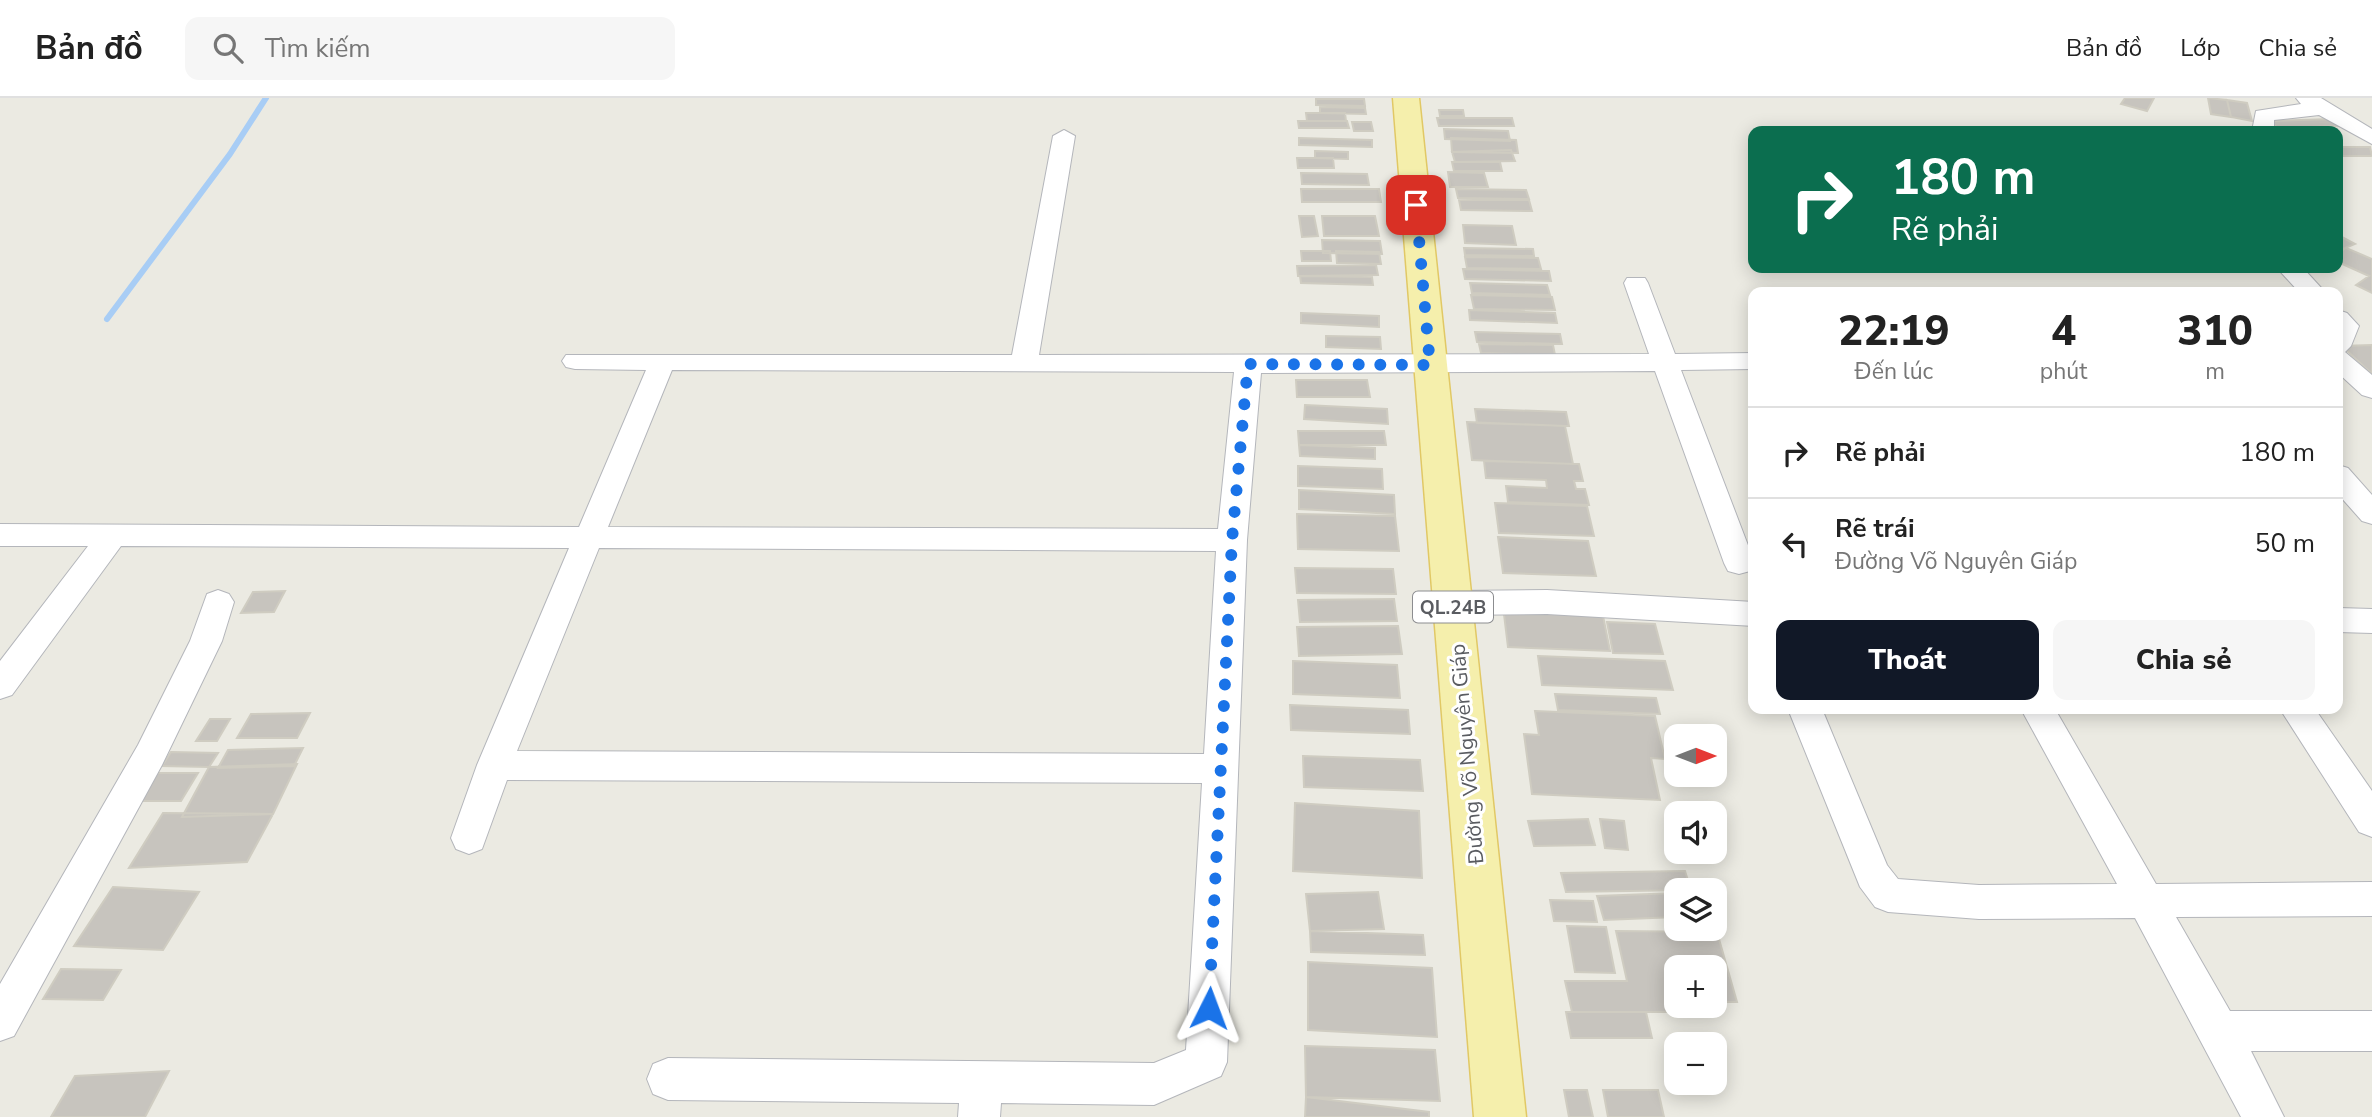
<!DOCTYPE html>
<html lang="vi">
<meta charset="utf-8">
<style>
:root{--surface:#fff;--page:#f6f6f6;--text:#222;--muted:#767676;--line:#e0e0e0;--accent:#111827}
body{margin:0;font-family:"Nunito Sans",sans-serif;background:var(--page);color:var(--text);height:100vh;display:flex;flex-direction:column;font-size:26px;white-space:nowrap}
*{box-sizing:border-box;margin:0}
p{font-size:23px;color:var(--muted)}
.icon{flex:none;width:38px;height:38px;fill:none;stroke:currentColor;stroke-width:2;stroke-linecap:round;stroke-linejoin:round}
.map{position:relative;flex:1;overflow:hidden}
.panel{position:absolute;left:1748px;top:189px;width:595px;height:427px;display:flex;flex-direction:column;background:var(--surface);border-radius:14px;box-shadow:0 4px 18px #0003}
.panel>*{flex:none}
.banner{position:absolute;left:1748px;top:28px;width:595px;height:147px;border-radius:14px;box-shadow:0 4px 18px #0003;background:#0b6e4f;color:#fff;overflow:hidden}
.needle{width:46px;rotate:90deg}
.fabs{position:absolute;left:1664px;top:626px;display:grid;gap:14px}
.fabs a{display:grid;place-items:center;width:63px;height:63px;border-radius:14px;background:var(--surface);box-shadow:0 4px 18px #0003;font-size:35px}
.pin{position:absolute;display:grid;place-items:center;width:60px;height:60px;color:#fff;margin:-30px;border-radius:14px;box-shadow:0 4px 10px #0006}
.me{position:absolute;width:77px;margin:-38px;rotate:3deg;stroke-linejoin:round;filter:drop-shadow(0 0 5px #0008)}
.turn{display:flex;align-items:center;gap:24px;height:147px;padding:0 28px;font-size:32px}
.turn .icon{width:91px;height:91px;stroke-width:2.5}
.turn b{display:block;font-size:49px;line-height:60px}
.eta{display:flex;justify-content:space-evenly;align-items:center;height:119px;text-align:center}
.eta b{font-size:42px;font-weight:800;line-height:49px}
.button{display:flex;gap:14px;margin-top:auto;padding:14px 28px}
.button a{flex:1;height:80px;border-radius:14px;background:var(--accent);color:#fff;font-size:28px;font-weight:800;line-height:80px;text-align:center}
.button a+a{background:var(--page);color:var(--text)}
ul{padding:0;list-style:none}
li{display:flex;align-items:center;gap:21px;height:91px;padding:0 28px;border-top:2px solid var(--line)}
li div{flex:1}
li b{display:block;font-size:26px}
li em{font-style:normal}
header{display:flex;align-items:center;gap:42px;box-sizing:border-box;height:98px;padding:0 35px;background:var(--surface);border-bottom:2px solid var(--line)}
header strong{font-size:33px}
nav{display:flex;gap:38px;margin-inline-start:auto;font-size:24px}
.search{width:490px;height:63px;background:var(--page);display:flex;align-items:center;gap:18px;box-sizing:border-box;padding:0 24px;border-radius:14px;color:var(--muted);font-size:26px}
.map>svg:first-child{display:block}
</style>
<header>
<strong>Bản đồ</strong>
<div class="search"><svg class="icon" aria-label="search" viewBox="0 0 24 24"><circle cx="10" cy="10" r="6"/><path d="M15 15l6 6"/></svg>Tìm kiếm</div>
<nav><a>Bản đồ</a><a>Lớp</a><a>Chia sẻ</a></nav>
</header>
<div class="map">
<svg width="2372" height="1019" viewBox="0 0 2372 1019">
<rect width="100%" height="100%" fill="#ebeae2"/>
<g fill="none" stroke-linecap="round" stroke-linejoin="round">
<path stroke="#a8cdf5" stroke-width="6" d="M 107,221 L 230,56 L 266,0"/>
</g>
<path fill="#c7c4be" stroke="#cfccc1" stroke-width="2" d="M 2125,0 L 2154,0 L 2147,13 L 2121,6 Z
M 2208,0 L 2227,2 L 2231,19 L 2211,16 Z
M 1316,1 L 1364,1 L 1365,8 L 1316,7 Z
M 2227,2 L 2247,5 L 2252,23 L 2231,19 Z
M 1320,9 L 1365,10 L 1366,16 L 1320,15 Z
M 1439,12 L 1463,12 L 1464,18 L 1440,18 Z
M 1306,15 L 1345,15 L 1346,23 L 1307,23 Z
M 1437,20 L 1512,20 L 1514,28 L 1439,28 Z
M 2332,21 L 2341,28 L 2278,30 L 2269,23 Z
M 1298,23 L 1347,23 L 1349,30 L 1299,30 Z
M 1352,24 L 1371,24 L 1373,33 L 1354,33 Z
M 1444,31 L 1508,33 L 1510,43 L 1445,41 Z
M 1299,40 L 1372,42 L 1372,49 L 1299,47 Z
M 1451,40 L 1516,42 L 1518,55 L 1452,54 Z
M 2338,49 L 2370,49 L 2372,58 L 2338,58 Z
M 1511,52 L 1515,63 L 1455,64 L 1452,54 Z
M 1315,53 L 1348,54 L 1348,61 L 1315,60 Z
M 1297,60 L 1333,60 L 1334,70 L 1298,70 Z
M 1452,64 L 1500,64 L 1502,73 L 1454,73 Z
M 1448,74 L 1484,75 L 1488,89 L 1450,89 Z
M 1301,75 L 1367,76 L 1369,87 L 1302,86 Z
M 1301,91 L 1379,91 L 1381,104 L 1302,104 Z
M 1456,91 L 1526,92 L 1529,101 L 1458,100 Z
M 1459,102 L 1529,102 L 1532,113 L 1461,112 Z
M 1299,118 L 1314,118 L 1318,138 L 1302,139 Z
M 1322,118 L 1375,118 L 1379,138 L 1324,138 Z
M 1463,127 L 1512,128 L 1516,147 L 1465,145 Z
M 2338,137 L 2355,146 L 2338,153 Z
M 1322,142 L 1380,143 L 1382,156 L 1323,155 Z
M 1464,150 L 1533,151 L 1534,158 L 1465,157 Z
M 2346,150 L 2372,161 L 2372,195 L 2356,187 L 2369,178 L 2338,164 L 2338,155 Z
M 1301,153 L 1330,153 L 1331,163 L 1302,163 Z
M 1336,153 L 1379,154 L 1381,166 L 1337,165 Z
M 1465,159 L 1538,160 L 1541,171 L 1467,170 Z
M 1376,167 L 1378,177 L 1298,178 L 1297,168 Z
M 1463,171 L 1549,173 L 1551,183 L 1465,181 Z
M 1300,178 L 1372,179 L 1373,187 L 1301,185 Z
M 1470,185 L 1547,187 L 1550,197 L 1472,195 Z
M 1471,197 L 1552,199 L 1555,212 L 1474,211 Z
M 1469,212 L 1555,215 L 1557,225 L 1470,222 Z
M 1301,215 L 1379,218 L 1379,229 L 1301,225 Z
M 1475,234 L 1560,236 L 1562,246 L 1477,244 Z
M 1326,238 L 1380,239 L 1381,251 L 1326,249 Z
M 1479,246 L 1553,247 L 1555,257 L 1481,255 Z
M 2372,247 L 2372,276 L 2342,248 Z
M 1296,282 L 1367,282 L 1370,299 L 1297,299 Z
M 1305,307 L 1387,311 L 1388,326 L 1304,321 Z
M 1475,311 L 1566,314 L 1569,328 L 1477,325 Z
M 1467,324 L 1565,328 L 1573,366 L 1472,362 Z
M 1298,333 L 1384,333 L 1386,347 L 1299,347 Z
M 1299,347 L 1375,350 L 1375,361 L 1300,358 Z
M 1484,363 L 1579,366 L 1583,383 L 1574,383 L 1576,391 L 1585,391 L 1589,407 L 1508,404 L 1506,388 L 1547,390 L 1546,382 L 1486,380 Z
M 1298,368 L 1382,371 L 1383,391 L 1298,388 Z
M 1299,392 L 1394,397 L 1395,416 L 1299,411 Z
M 1495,405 L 1587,408 L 1594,438 L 1499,435 Z
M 1297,416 L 1395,418 L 1399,453 L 1298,451 Z
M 1498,439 L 1588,443 L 1596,478 L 1503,475 Z
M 1295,470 L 1393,471 L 1396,496 L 1297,495 Z
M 285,493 L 274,514 L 241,515 L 253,494 Z
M 1394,501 L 1397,523 L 1300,524 L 1298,502 Z
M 1503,508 L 1602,513 L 1610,553 L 1508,549 Z
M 1607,524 L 1655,526 L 1663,556 L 1613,555 Z
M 1398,528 L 1402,556 L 1299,558 L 1297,529 Z
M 1538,558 L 1665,563 L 1673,592 L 1542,587 Z
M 1293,563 L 1397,567 L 1400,600 L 1293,596 Z
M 1555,596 L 1656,600 L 1660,616 L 1558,612 Z
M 1290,607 L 1408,612 L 1410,636 L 1291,632 Z
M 1535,613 L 1655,618 L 1665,661 L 1651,660 L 1660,702 L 1532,696 L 1524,636 L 1539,637 Z
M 310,615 L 297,640 L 237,640 L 251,616 Z
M 210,621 L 230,621 L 217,643 L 196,643 Z
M 303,650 L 294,668 L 218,670 L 228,652 Z
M 171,654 L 218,655 L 209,669 L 162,668 Z
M 1303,658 L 1420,662 L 1423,693 L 1304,689 Z
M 297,666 L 273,716 L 182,719 L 209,669 Z
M 150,675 L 198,675 L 181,703 L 132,703 Z
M 1295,705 L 1419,713 L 1422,780 L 1293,773 Z
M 163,715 L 273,716 L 247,764 L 129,770 Z
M 1588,721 L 1595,747 L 1534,748 L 1528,723 Z
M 1600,721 L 1624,723 L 1628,752 L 1605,750 Z
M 1685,773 L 1691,792 L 1566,794 L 1561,775 Z
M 113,789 L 199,794 L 163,852 L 74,848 Z
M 1378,794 L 1384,831 L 1310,833 L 1306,796 Z
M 1676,795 L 1676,819 L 1604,822 L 1597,798 Z
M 1550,802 L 1593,803 L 1597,824 L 1554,823 Z
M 1567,828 L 1606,829 L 1615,875 L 1575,874 Z
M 1310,833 L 1423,837 L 1425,857 L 1311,854 Z
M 1616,833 L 1717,834 L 1737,904 L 1715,904 L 1715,870 L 1676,870 L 1676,908 L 1683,908 L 1685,914 L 1572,914 L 1565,883 L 1627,883 Z
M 1308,864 L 1432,870 L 1437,939 L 1308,932 Z
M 61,871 L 121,872 L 103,902 L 43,901 Z
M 1566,914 L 1646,914 L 1652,940 L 1571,940 Z
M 1305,948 L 1435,952 L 1440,1003 L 1306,999 Z
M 169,973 L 145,1019 L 51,1019 L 75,978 Z
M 1564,992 L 1587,992 L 1593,1019 L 1569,1019 Z
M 1603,992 L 1658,992 L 1664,1019 L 1608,1019 Z
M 1306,999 L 1429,1014 L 1429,1019 L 1305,1019 Z"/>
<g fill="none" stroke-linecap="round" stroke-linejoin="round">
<g stroke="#b4b6bb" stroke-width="2">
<path id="street" d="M 2296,0 L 2321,0 L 2372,31 L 2372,46 L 2319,17 L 2274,22 L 2274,33 L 2252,33 L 2256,13 L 2301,6 Z
M 1064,32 L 1075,38 L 1039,257 L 1649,256 L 1624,185 L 1627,180 L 1645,180 L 1648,185 L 1675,256 L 1754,255 L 1754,271 L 1681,272 L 1754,463 L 1750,473 L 1739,476 L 1728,473 L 1724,465 L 1655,273 L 1261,275 L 1247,442 L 1227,964 L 1221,978 L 1154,1007 L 1001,1005 L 1000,1019 L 958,1019 L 959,1005 L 668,1002 L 653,996 L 647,981 L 653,966 L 668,960 L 1154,965 L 1186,952 L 1202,685 L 507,682 L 482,751 L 469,756 L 456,751 L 451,740 L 477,667 L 569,450 L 121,448 L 12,597 L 0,601 L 0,563 L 88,448 L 0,448 L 0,426 L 579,429 L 646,272 L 575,271 L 566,269 L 562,263 L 566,257 L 1012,257 L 1053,38 ZM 672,272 L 1234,274 L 1218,431 L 608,429 ZM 599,450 L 1216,453 L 1204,656 L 517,653 Z
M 2277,170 L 2303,170 L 2325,194 L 2299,194 Z
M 2338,212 L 2347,215 L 2359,228 L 2351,248 L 2345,254 L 2372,277 L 2372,300 L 2362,297 L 2338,275 Z
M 2338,367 L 2348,370 L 2372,397 L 2372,426 L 2362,423 L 2338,396 Z
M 218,492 L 229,496 L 234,504 L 222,543 L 162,667 L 14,938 L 0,943 L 0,886 L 138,647 L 190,543 L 207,496 Z
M 1547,492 L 1754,504 L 1754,528 L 1547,516 L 1453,517 L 1442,513 L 1437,505 L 1442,497 L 1453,493 Z
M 2338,510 L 2372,511 L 2372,535 L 2338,534 Z
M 1788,611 L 1822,611 L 1887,767 L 1898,781 L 1979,787 L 2117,786 L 2021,611 L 2055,611 L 2156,786 L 2372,784 L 2372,818 L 2176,819 L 2230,913 L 2372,913 L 2372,953 L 2251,953 L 2284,1019 L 2241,1019 L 2135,820 L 1979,821 L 1888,814 L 1875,809 L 1860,789 Z
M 2280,611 L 2315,611 L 2372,693 L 2372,739 L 2359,734 Z"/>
</g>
<g stroke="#e1c865" stroke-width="3">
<path id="primary" d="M 1393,0 L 1419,0 L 1526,1019 L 1474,1019 Z"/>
</g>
<use href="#street" fill="#fff" fill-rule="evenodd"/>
<use href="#primary" fill="#f5efac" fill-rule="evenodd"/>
</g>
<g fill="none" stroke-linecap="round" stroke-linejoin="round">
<path stroke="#1a73e8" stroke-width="12" stroke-dasharray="0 21.6" d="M 1209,910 L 1232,442 L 1248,266 L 1430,267 L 1416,107"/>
</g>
<g text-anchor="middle" stroke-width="6" stroke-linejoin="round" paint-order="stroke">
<rect fill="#fff" stroke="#8c8d90" stroke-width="2" x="1413" y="493.5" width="80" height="31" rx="5"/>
<g font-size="19" font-weight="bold" fill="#5a5c61">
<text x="1453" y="516">QL.24B</text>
</g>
<g font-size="21" fill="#5a5c61" stroke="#fff">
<text transform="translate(1467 656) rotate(-95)" y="7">Đường Võ Nguyên Giáp</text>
</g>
</g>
</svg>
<div class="fabs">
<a><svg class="needle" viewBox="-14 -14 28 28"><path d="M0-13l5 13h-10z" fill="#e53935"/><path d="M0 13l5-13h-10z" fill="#767676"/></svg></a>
<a><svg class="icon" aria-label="sound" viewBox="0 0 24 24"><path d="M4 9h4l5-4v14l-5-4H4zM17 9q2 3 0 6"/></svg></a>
<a><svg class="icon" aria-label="layers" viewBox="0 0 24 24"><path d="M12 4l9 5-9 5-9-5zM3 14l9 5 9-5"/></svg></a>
<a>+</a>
<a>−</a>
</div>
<div class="pin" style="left:1416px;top:107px;background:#d93025"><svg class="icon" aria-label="arrive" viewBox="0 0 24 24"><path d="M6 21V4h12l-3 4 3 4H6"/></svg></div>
<svg class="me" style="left:1209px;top:910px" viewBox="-20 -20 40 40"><path d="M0-17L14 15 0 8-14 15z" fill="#1a73e8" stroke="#fff" stroke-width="4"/></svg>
<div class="banner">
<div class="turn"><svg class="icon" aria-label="right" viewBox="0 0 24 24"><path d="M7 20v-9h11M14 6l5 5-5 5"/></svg><div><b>180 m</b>Rẽ phải</div></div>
</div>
<section class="panel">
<div class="eta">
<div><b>22:19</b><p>Đến lúc</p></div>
<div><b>4</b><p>phút</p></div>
<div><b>310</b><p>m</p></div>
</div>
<ul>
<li><svg class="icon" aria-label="right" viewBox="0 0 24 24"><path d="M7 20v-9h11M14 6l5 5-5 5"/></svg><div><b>Rẽ phải</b></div><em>180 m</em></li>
<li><svg class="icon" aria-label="left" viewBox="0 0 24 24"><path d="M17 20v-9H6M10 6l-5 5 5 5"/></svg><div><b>Rẽ trái</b><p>Đường Võ Nguyên Giáp</p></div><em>50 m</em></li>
</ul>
<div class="button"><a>Thoát</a><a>Chia sẻ</a></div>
</section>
</div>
